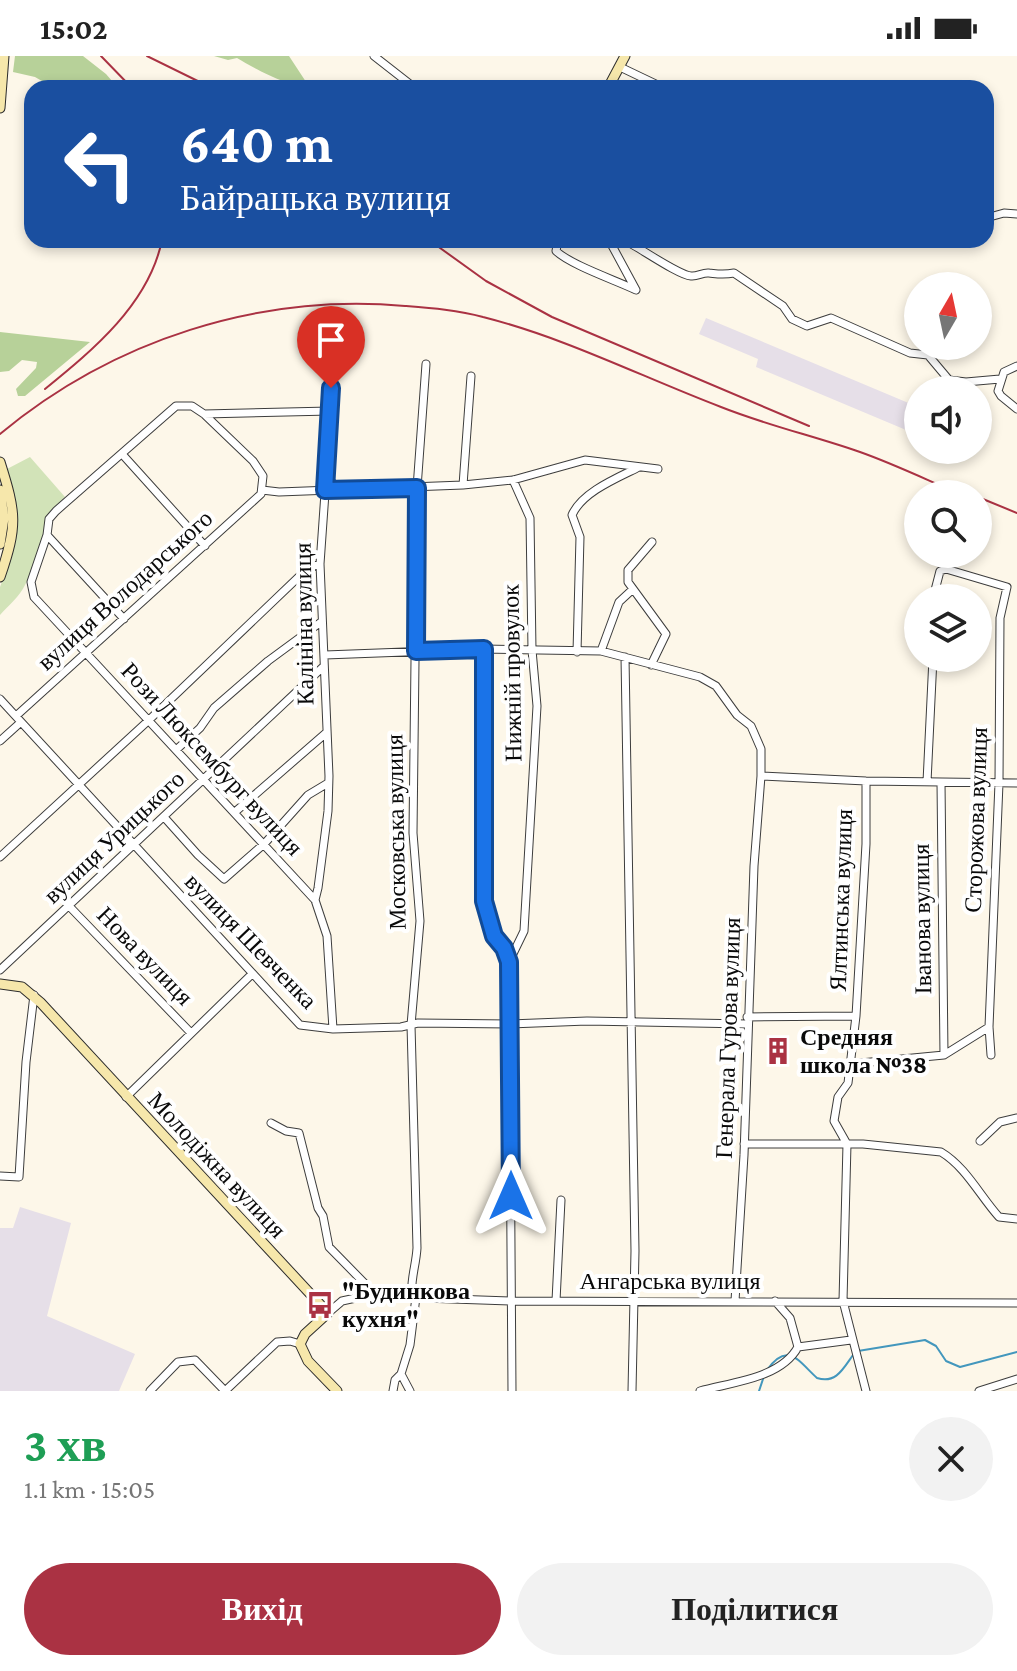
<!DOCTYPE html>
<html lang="uk">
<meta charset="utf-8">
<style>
:root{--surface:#fff;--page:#f2f2f2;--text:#222;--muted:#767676;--accent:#aa3243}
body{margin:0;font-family:"Crimson Pro",serif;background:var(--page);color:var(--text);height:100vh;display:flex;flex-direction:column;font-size:30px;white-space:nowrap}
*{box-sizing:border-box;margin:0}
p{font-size:26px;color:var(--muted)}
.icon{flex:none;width:44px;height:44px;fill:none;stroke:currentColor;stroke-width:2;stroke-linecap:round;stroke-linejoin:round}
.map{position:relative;height:1335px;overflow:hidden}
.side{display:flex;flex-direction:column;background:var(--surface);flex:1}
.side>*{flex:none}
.hud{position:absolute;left:24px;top:24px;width:970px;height:168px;border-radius:24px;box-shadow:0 4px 12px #0003;background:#1a4fa0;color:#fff;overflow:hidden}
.needle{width:52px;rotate:9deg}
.tools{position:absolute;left:904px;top:216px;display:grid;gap:16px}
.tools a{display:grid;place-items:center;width:88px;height:88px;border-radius:50%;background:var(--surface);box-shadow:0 4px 12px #0003;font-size:40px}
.pin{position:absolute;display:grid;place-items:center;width:68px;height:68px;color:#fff;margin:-82px -34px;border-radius:50% 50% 50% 0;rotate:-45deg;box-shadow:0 0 8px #0007}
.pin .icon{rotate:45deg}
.me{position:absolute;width:88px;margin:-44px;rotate:0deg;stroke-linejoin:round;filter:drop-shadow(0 0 6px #0008)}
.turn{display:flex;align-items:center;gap:28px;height:168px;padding:0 24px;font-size:36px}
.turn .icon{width:104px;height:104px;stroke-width:2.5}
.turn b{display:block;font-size:56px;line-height:68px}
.round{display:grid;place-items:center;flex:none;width:84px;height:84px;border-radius:42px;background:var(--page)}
.overview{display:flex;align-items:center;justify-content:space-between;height:136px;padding:0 24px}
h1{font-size:48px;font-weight:700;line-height:60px;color:#1e9e55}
.action{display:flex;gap:16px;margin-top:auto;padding:16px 24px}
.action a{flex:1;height:92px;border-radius:48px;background:var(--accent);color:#fff;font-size:32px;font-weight:700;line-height:92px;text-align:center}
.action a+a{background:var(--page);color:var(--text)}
.status{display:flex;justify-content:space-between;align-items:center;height:56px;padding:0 40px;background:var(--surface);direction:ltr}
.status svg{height:22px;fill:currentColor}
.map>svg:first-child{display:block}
</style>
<div class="status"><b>15:02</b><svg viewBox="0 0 49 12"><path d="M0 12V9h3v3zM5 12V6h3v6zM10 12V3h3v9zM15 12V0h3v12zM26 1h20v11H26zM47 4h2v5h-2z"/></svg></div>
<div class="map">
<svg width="1017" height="1335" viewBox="0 0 1017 1335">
<rect width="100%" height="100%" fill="#fdf7e9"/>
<path fill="#e6dfe8" d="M 706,262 L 918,351 L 918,379 L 756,311 L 758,303 L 699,278 Z
M 20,1151 L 71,1167 L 47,1260 L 135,1298 L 119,1335 L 0,1335 L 0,1172 L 13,1172 Z"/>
<path fill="#d2e3b8" d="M 30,401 L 65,441 C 40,465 41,500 25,529 C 20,540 8,550 0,559 L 0,531 L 10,505 L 18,460 L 7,413 Z"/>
<path fill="#b7d199" d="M 15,0 L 83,0 L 106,18 L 118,32 L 54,32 L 35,21 L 13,16 Z
M 214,0 L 289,0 L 310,32 C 292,32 253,12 237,2 L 228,4 Z
M 0,276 L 90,286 L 25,340 L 18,340 L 16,333 L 36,312 L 37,306 L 22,304 L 9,315 L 0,316 Z"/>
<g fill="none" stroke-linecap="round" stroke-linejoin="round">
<path stroke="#4397bd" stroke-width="2" d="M 858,1295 L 925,1284 L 936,1290 L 946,1305 L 960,1311 L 1017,1296
M 767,1314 C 788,1284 799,1306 817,1322 C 836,1328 843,1313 853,1299
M 759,1335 L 764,1320"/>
<g stroke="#3d3d3d" stroke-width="9">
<path id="street" d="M 374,0 L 415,32
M 620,11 L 664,32
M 986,162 L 1004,157 L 1017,158
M 558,184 L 556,195 C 571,209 615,224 636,234 L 609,184
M 624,184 C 639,191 678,219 691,220 C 697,221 703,216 709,217 C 719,218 723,219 734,217 L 783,250 L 792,263 L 807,270 L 831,262 L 910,297 L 928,299 L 949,324 L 966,326 L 1000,323
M 1017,310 L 1004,316 L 998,335 L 1001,340 L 1017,353
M 122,398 L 205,490
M 463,429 L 471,320
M 262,434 L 279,436 L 463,429 L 513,424 L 585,404 L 658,413
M 47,479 L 31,526 L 34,541 L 315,844 L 327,880 L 333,973
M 933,542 L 940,515 L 946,513 L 1007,531 L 1000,562 L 999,727 L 989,971 L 991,999
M 124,563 L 47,479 L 49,463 L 56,455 L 176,350 L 192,350 L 204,358 L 330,355
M 484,593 L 484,845 L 494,880 L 504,892 L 509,906 L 512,1335
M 601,595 L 619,546 L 633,533
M 577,596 L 580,481 L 572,459 C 582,436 617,422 639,411
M 325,599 L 484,593 L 601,595 L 700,621 L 716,630 L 737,659 L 751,670 L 761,693 L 761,720 L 754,810 L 744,1099 L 735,1245
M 625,601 L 635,1195 L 632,1335
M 651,609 L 666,578 L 628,526 L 628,514 L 652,486
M 0,643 L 300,969 L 333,973 L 401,971 L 418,967 L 510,968 L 587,965 L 747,968
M 16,660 L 261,438 L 263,420 L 253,405 L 205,359
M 0,685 L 21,666
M 176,694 L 200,672 L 214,652 L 268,605 L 321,566
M 761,720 L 866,725 L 1017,727
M 866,725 L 866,788 L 856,960 L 848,1027 L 838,1041 L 834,1065 L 847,1088 L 843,1245 L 866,1335
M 927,726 L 933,602
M 941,726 L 944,999
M 235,756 L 326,677
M 164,761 L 198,799 L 224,823 L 265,787 L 308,739 L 328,727
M 0,801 L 149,664 L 308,512 L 320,508
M 315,844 L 318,832 L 328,755 L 329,720 L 320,508 L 334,309 L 332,292
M 69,850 L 191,977
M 509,906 L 524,875 L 537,650 L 532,594 L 530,462 L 513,424
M 0,914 L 324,610
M 747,961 L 856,960
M 850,1008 L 944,999 L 989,971
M 126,1041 L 252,918
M 271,1067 L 286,1075 L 299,1077 L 318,1152 L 323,1160 L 329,1191 L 377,1240
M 980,1085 L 1000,1066 L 1017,1062
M 744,1088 L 863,1088 L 941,1096 C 966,1111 980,1140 999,1161 L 1017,1163
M 0,1120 L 19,1121 L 26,1006 L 34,939
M 412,1241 C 410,1224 416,1210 417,1192 L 411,969 L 420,865 L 413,777 L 417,432 L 426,308
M 556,1245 L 561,1144
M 328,1257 L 342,1245 L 365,1240 L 512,1245 L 1017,1247
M 798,1291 L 851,1284
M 150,1335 L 178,1306 L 195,1304 L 225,1335 L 277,1286 L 290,1285 L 300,1288
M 393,1335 L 395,1324 L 401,1318
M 410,1335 L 401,1318 L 410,1289 L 416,1241
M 700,1335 C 733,1326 781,1322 798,1291 L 790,1262 L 775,1245
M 979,1335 L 1017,1323"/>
</g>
<g stroke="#2c2c2c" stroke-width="11">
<path id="secondary" d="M 608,32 L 625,0
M 0,52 L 4,0
M 0,406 C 16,457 18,469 0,521
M 0,434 L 4,462 L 0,488
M 0,928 L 22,931 L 41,947 L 328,1257 L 305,1278 L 300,1288 L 308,1305 L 337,1335"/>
</g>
<use href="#street" stroke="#fff" stroke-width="7"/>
<use href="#secondary" stroke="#f6e7ab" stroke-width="9"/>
<path stroke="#aa3243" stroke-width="2" d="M 101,0 L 132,32
M 147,0 L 212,32
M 429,184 L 486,225 L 552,261 L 809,370
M 45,333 C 93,294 149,248 162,184
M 0,378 C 113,284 259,237 405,250 C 431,252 458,254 483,261 C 566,282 642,321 721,351 C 766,369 814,380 860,396 C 894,408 927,424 960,438
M 978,441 L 1017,457"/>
</g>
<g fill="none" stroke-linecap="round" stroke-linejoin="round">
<g stroke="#114b97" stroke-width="20">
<path id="route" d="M 331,332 L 325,434 L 417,432 L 416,595 L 484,593 L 484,845 L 494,880 L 504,892 L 509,906 L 511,1140"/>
</g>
<use href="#route" stroke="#1a73e8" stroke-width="14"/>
</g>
<defs>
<g id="building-bare" transform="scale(2.16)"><path d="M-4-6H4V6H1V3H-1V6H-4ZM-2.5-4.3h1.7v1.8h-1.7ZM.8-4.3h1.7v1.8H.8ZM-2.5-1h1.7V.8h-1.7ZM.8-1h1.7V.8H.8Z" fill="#aa3243" stroke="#fff" stroke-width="2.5" paint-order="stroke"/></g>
<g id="bus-bare" transform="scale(2.16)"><path d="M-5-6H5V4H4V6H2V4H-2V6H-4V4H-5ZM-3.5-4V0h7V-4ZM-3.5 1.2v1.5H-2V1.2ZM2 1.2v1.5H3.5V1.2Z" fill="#aa3243" stroke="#fff" stroke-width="2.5" paint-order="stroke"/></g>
</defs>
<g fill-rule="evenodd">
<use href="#building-bare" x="778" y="995"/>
<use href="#bus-bare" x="320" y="1249"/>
</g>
<g text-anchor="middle" stroke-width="8" stroke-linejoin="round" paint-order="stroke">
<g font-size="24" fill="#0a0a0a" stroke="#fff">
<text transform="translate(125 534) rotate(-42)" y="8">вулиця Володарського</text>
<text transform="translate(304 568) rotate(-91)" y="8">Калініна вулиця</text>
<text transform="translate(512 617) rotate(-91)" y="8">Нижній провулок</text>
<text transform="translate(212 703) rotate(47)" y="8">Рози Люксембург вулиця</text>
<text transform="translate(976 764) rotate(-88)" y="8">Сторожова вулиця</text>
<text transform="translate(396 776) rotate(-91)" y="8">Московська вулиця</text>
<text transform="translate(114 781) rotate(-43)" y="8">вулиця Урицького</text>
<text transform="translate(841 844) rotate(-88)" y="8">Ялтинська вулиця</text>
<text transform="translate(922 863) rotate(-91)" y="8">Іванова вулиця</text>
<text transform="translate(251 885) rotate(46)" y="8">вулиця Шевченка</text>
<text transform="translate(145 900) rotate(46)" y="8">Нова вулиця</text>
<text transform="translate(728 982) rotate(-88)" y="8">Генерала Гурова вулиця</text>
<text transform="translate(217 1109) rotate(47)" y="8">Молодіжна вулиця</text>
<text x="670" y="1233">Ангарська вулиця</text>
</g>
<g font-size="24" font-weight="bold" fill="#0a0a0a" stroke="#fff" text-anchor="start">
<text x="800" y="989">Средняя<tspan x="800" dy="28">школа №38</tspan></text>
<text x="342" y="1243">"Будинкова<tspan x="342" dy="28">кухня"</tspan></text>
</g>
</g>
</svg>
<div class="tools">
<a><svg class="needle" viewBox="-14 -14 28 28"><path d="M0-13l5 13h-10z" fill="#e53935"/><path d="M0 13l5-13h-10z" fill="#767676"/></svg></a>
<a><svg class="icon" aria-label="sound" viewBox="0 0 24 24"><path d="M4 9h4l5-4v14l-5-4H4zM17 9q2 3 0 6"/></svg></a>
<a><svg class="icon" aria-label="search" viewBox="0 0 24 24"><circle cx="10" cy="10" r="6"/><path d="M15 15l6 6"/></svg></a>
<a><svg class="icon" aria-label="layers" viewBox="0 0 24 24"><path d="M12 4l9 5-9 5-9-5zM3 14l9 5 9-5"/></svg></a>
</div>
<div class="pin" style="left:331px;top:332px;background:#d93025"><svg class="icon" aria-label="arrive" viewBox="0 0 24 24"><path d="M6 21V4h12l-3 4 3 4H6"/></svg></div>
<svg class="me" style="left:511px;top:1140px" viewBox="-20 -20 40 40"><path d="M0-17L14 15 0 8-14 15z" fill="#1a73e8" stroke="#fff" stroke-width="4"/></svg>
<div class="hud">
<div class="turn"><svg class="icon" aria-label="left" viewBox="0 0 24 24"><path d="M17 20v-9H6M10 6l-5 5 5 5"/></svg><div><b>640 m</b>Байрацька вулиця</div></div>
</div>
</div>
<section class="side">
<div class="overview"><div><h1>3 хв</h1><p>1.1 km · 15:05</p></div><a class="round"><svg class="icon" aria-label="close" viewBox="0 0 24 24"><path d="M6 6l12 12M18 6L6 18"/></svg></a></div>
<div class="action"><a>Вихід</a><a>Поділитися</a></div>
</section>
